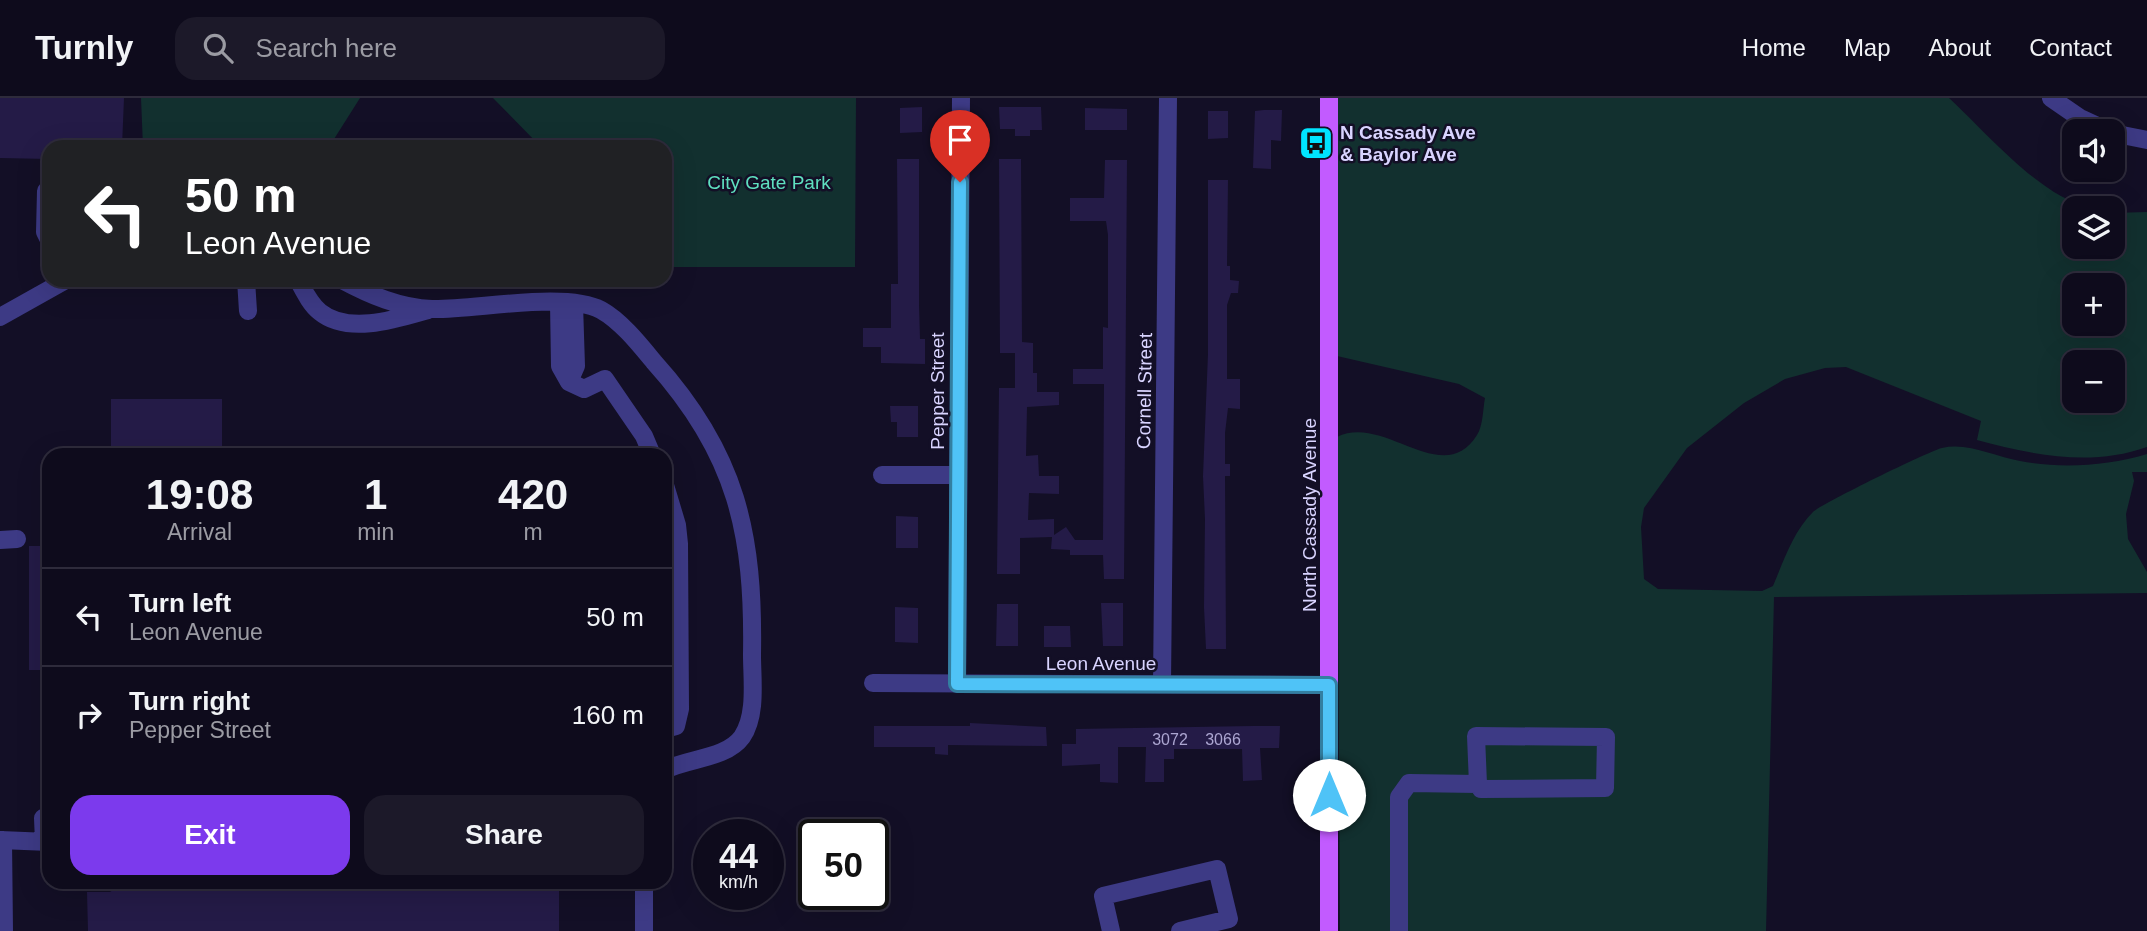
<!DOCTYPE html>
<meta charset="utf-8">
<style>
:root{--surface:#0e0b1c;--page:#1c1929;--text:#f1f3f6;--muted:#9b9ba3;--line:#2e2b3b;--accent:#7c3aed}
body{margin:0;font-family:Arial,sans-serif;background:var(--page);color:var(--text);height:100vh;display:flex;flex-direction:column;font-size:26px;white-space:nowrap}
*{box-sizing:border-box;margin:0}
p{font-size:23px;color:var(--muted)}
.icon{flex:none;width:38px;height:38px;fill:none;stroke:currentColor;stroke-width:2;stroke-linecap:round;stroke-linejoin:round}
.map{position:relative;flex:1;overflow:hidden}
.sheet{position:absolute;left:42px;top:350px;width:630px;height:441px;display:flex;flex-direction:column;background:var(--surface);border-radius:21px;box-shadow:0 7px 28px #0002,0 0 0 2px var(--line)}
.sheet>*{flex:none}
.guide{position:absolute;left:42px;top:42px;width:630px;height:147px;border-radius:21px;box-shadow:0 7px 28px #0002,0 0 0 2px var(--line);background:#202124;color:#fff;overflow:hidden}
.buttons{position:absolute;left:2062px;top:21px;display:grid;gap:14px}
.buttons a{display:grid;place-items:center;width:63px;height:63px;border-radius:14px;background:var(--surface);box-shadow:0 7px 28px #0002,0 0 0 2px var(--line);font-size:35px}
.speed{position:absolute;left:693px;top:721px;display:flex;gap:14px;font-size:35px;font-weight:700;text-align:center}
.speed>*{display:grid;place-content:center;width:91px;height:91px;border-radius:50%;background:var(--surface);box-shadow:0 7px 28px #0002,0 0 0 2px var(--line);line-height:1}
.speed small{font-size:18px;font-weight:400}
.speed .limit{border:4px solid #111;border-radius:10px;background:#fff;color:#111}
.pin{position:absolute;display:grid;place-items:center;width:60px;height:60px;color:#fff;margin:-72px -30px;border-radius:50% 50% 50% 0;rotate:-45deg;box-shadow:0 0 7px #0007}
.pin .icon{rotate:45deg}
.me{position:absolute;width:77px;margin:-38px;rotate:0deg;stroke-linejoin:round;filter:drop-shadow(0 0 5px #0008)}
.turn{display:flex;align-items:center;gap:24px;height:147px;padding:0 28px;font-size:32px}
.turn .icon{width:91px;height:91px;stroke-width:2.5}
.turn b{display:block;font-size:49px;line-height:60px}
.eta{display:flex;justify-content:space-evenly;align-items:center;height:119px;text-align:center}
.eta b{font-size:42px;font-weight:600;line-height:49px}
.primary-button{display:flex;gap:14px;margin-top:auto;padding:14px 28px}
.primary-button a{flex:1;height:80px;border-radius:21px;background:var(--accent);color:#fff;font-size:28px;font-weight:600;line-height:80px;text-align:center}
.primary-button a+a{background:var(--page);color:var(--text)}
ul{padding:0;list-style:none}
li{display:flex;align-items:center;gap:21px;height:98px;padding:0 28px;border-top:2px solid var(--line)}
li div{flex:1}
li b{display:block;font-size:26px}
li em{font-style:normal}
header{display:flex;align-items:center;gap:42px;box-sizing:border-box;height:98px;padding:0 35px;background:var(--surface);border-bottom:2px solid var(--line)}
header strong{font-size:33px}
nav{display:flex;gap:38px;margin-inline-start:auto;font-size:24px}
.search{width:490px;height:63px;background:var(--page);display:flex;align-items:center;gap:18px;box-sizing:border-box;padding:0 24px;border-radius:21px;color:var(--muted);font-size:26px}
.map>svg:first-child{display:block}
</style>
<header>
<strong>Turnly</strong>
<div class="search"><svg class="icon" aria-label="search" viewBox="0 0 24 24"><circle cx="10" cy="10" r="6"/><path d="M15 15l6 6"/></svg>Search here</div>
<nav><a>Home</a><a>Map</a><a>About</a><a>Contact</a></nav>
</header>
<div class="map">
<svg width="2147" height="833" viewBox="0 0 2147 833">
<rect width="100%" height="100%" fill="#130f26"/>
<path fill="#12302f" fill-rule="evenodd" d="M 141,0 L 360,0 L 329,49 L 143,49 Z
M 493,0 L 856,0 L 855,169 L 665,169 L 665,49 L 541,49 Z
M 1335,0 L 1949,0 C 1987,35 2040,99 2091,110 L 2074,110 L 2074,149 L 2112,149 L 2112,115 L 2147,114 L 2147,349 C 2091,369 2033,357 1977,342 L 1981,323 L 1846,269 L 1825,270 L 1785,281 L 1744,305 L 1687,350 L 1644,410 L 1641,429 L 1644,481 L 1658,491 L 1762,493 L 1773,488 C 1784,462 1793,434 1813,414 C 1819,407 1931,352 1942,350 C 1968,344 1995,359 2020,363 C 2061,371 2107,368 2147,356 L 2147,374 L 2132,374 L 2134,383 L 2126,416 L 2128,441 L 2147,474 L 2147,495 L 1774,499 L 1766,833 L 1340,833 L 1337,339 C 1384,315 1443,392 1477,337 C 1483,328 1483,310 1485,300 L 1459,286 L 1337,258 ZM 2074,187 L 2112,187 L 2112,226 L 2074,226 ZM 2074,264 L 2112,264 L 2112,303 L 2074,303 Z"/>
<path fill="#241b47" d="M 0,0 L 124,0 L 122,49 L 49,49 L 49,61 L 0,60 Z
M 922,9 L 922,34 L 900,35 L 900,10 Z
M 999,9 L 1041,9 L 1042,32 L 1030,32 L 1030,38 L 1015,38 L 1015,31 L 1000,31 Z
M 1085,10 L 1127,11 L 1127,32 L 1085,32 Z
M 1264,12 L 1282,12 L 1281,43 L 1271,42 L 1271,71 L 1253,70 L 1255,13 Z
M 1208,13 L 1228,13 L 1228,40 L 1208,41 Z
M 897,61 L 919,61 L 919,207 L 920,241 L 925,241 L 925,266 L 881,265 L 881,249 L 863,249 L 863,230 L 891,230 L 891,186 L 898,186 Z
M 999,61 L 1021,61 L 1022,244 L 1033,245 L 1033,275 L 1037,275 L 1037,294 L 1059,294 L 1059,307 L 1027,309 L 1026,358 L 1038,357 L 1039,378 L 1059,378 L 1059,396 L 1029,395 L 1028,422 L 1054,421 L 1054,437 L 1066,429 L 1075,442 L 1103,442 L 1104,286 L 1073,286 L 1073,271 L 1103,271 L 1103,229 L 1108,230 L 1108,137 L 1106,123 L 1070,123 L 1070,100 L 1104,100 L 1105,62 L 1127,62 L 1124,481 L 1104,481 L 1103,457 L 1070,457 L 1070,452 L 1051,451 L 1052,439 L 1020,440 L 1020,476 L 997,476 L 999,290 L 1015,290 L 1015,255 L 1000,255 Z
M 1208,82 L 1228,82 L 1227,168 L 1230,168 L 1230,182 L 1239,183 L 1238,195 L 1231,195 L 1227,207 L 1227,281 L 1240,281 L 1240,311 L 1228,310 L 1225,335 L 1225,366 L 1230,366 L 1230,378 L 1225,378 L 1226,551 L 1206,551 L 1204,509 L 1205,421 L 1203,378 L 1208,256 Z
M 111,301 L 222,301 L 222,357 L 111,357 Z
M 890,308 L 918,308 L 918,339 L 897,339 L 897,324 L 891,324 Z
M 896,418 L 918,419 L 918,450 L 896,450 Z
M 29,448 L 49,448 L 49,572 L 29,572 Z
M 1101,505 L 1123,505 L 1123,548 L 1103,548 Z
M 997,506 L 1018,506 L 1018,548 L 996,548 Z
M 895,509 L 918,510 L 918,545 L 895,544 Z
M 1044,528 L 1070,528 L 1071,549 L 1044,549 Z
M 970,625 L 1046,629 L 1047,648 L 948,647 L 948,657 L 935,656 L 935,649 L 874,649 L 874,628 L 970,628 Z
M 1253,628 L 1280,628 L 1279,650 L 1260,650 L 1262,682 L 1243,683 L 1242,651 L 1174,651 L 1174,661 L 1164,661 L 1164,684 L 1145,684 L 1146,649 L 1118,649 L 1118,685 L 1100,684 L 1100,666 L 1062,668 L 1062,646 L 1076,646 L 1076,631 Z
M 124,784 L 559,784 L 559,833 L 88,833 L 87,794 L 110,794 Z"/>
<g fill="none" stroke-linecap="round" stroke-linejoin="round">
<path stroke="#3d3a85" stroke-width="18" d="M 2051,0 L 2080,20 L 2108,33
M 2112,35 L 2147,42
M 46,93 L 45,134 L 49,142
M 246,182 L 248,213
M 298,182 C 304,193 310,206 320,214 C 348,237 397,221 428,212
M 342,182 C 370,197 400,210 432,211 C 475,212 566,193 601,212 C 621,223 640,247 654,264 C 737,356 754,436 752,557 C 752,582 757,617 742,639 C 726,661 688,660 665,672
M 559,205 L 560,268 L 569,284 L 584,291 L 605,281 L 644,338 L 652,357
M 0,219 L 66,182
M 569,284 L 576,268 L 574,206
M 882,377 L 958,377
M 665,387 L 677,427 L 679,446 L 680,611 L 676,628 L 665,631
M 0,442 L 17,441
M 873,585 L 1329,587
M 957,586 L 961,0
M 1162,586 L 1168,0
M 43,720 L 44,744
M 0,742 L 49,744
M 3,742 L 4,833
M 644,784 L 644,833
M 1111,833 L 1103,798 L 1217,771 L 1229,821 L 1180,833
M 1399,833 L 1399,699 L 1409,685 L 1478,686 L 1481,691 L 1605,690 L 1606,639 L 1476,638 L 1478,686"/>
<path stroke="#c25bff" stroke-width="18" d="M 1329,0 L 1329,833"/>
</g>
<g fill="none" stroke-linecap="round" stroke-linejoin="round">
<g stroke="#337fa1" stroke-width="18">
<path id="route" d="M 960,84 L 957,586 L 1329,587 L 1329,697"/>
</g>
<use href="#route" stroke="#4fc3f7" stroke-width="12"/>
</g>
<defs>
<g id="bus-square" transform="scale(1.75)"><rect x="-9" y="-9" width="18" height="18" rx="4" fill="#00e5ff" stroke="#130f26"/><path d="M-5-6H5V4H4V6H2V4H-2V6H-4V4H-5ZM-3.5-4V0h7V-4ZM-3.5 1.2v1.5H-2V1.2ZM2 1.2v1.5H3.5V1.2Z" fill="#111"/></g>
</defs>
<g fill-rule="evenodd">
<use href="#bus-square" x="1316" y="45"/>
</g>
<g text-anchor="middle" stroke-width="5" stroke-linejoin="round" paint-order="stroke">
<g font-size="16" fill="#aca6d1">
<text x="1170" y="647">3072</text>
<text x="1223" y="647">3066</text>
</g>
<g font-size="19" font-weight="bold" fill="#d9d4ff" stroke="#130f26" text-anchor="start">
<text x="1340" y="41">N Cassady Ave<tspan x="1340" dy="22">&amp; Baylor Ave</tspan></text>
</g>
<g font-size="19" fill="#5fe0c0" stroke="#130f26">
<text x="769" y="91">City Gate Park</text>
</g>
<g font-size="19" fill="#d9d4ff" stroke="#130f26">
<text transform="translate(937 293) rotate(-90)" y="7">Pepper Street</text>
<text transform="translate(1144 293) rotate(-89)" y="7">Cornell Street</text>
<text transform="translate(1309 417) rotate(-90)" y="7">North Cassady Avenue</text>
<text x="1101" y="572">Leon Avenue</text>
</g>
</g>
</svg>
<div class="buttons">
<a><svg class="icon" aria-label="sound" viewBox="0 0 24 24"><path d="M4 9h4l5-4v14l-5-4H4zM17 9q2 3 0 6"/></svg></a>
<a><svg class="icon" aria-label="layers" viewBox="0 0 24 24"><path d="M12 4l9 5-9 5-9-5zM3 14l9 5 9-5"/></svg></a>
<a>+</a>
<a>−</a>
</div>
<div class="speed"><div>44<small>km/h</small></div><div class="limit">50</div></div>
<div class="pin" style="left:960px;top:84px;background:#d93025"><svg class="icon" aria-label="arrive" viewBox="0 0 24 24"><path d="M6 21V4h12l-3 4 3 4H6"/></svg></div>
<svg class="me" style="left:1329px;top:697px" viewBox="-20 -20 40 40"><circle r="19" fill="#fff"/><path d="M0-13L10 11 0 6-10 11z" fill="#4fc3f7"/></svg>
<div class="guide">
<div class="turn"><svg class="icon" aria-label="left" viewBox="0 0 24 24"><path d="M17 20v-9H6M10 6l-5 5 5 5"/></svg><div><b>50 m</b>Leon Avenue</div></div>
</div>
<section class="sheet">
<div class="eta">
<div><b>19:08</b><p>Arrival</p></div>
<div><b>1</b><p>min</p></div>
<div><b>420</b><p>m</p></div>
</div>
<ul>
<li><svg class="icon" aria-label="left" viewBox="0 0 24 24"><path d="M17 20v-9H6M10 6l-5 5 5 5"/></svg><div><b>Turn left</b><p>Leon Avenue</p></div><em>50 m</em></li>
<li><svg class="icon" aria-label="right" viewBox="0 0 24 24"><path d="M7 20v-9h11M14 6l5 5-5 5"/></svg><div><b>Turn right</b><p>Pepper Street</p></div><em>160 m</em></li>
</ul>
<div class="primary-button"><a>Exit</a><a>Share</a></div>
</section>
</div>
